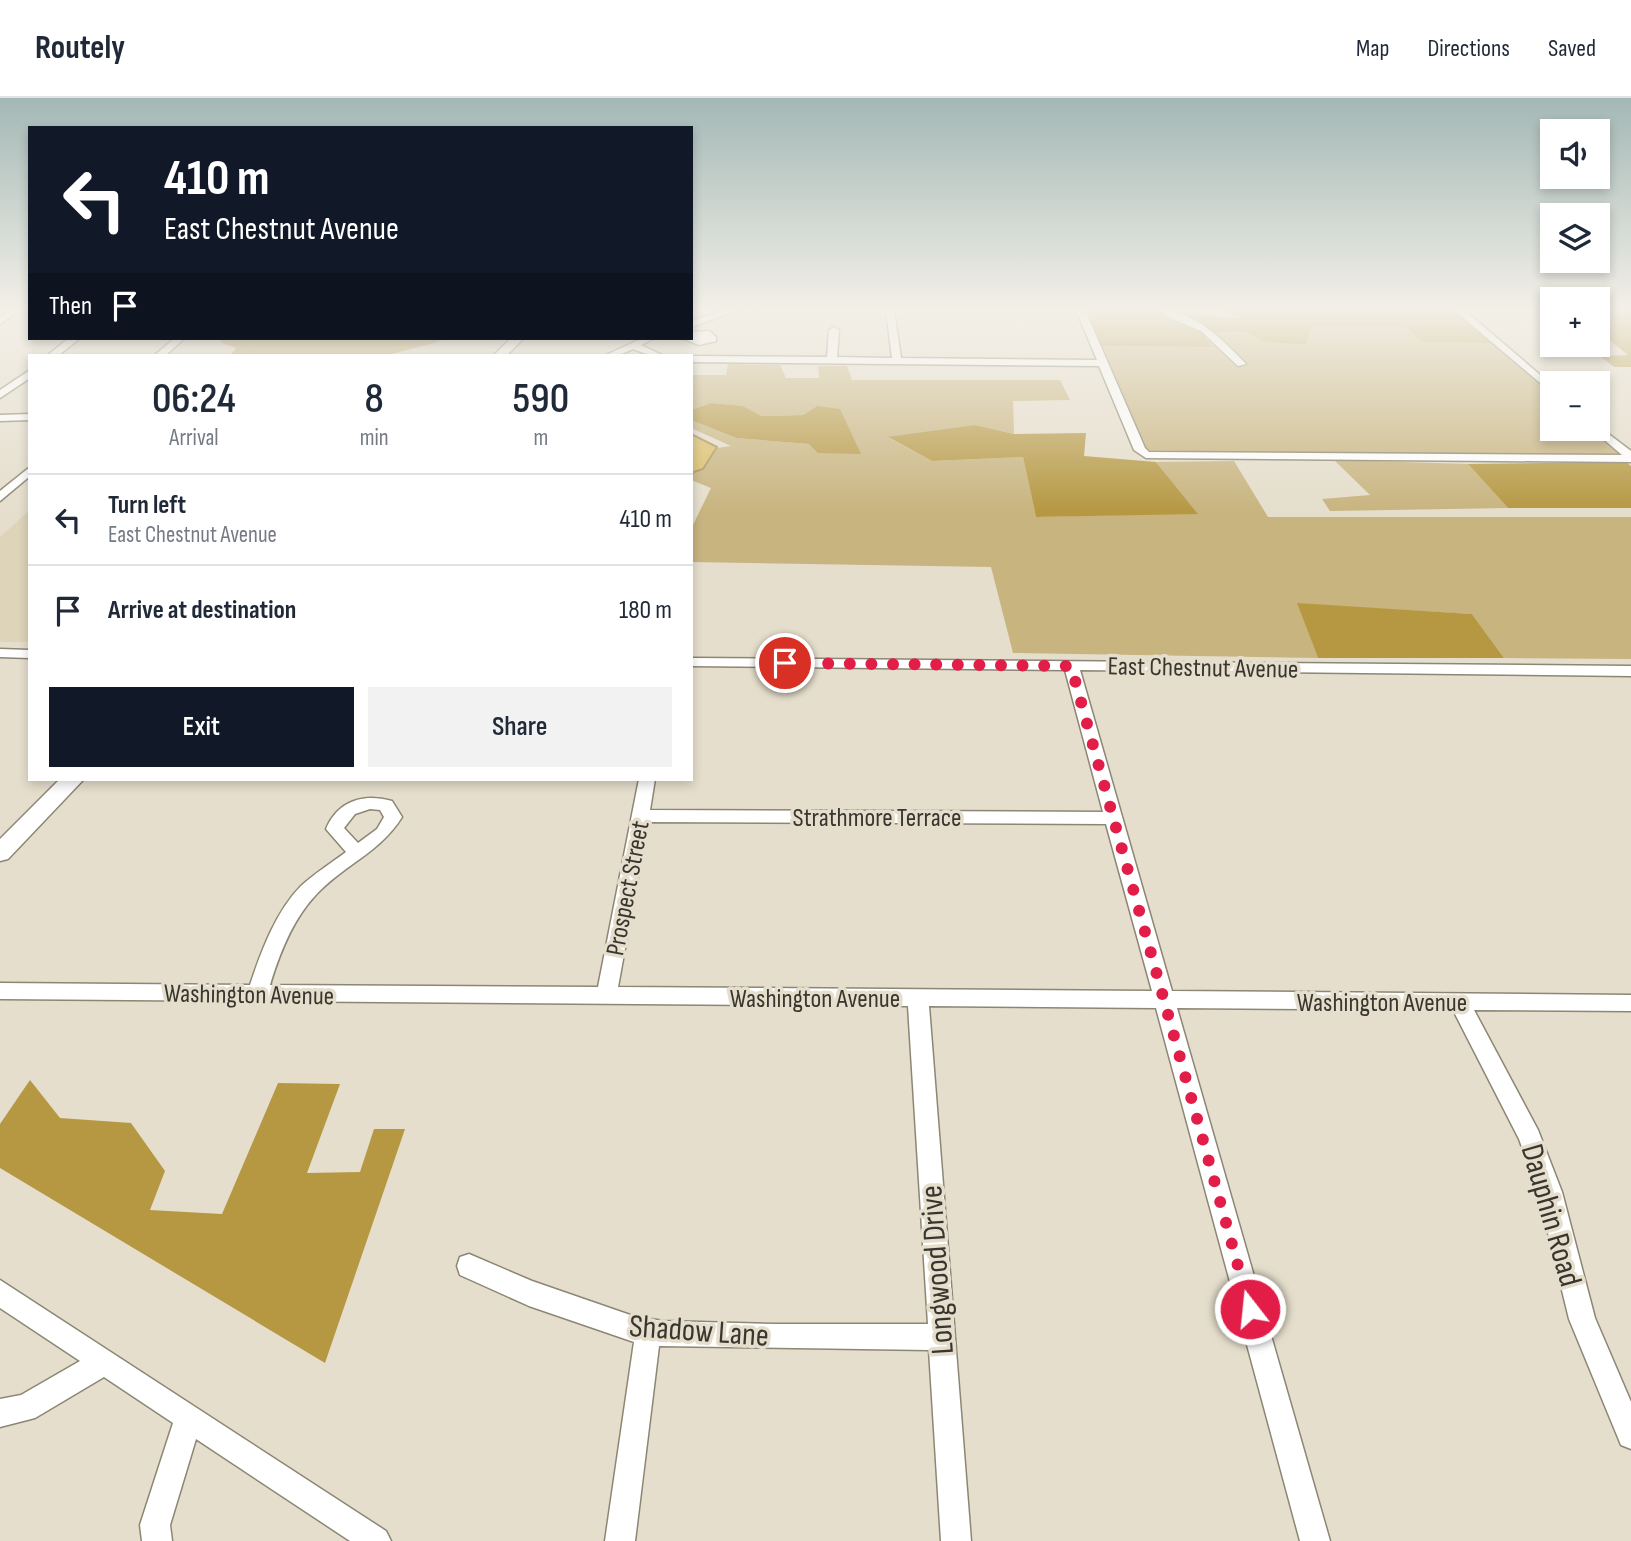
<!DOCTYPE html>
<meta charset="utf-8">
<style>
:root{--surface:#fff;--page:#f2f2f3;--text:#1f2937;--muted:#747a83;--line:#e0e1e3;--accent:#111827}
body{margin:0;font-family:"Sofia Sans Condensed",sans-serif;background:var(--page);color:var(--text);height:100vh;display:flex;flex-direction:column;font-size:26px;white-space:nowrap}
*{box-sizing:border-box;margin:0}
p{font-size:23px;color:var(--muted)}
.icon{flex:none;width:38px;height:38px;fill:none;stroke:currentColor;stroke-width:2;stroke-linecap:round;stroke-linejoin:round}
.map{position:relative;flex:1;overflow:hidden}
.details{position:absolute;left:28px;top:256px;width:665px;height:427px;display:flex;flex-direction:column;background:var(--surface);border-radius:0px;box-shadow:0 4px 10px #0003}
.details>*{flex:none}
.guide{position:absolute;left:28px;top:28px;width:665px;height:214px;border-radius:0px;box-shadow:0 4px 10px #0003;background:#111827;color:#fff;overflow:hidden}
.controls{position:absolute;left:1540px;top:21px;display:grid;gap:14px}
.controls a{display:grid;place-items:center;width:70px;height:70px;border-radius:0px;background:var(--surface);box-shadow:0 4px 10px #0003;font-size:35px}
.pin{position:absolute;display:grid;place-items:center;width:60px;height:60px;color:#fff;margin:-30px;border:4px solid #fff;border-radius:50%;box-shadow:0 2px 7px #0007}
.me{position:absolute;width:77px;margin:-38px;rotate:344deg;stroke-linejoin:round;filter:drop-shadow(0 0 5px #0008)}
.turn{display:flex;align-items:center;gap:24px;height:147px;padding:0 21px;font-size:32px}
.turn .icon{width:91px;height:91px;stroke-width:2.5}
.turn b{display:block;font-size:49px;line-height:60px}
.then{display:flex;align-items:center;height:66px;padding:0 21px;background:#0003;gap:14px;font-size:26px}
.eta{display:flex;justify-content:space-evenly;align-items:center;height:119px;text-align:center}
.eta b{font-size:42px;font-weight:600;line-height:49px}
.button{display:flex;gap:14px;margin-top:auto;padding:14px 21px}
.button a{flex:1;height:80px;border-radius:0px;background:var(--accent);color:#fff;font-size:28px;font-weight:600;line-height:80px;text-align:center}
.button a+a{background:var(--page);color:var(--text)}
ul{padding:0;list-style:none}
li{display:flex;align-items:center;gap:21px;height:91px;padding:0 21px;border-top:2px solid var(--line)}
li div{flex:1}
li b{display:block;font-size:26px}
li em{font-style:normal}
header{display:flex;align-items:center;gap:42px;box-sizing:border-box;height:98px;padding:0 35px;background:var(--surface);border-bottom:2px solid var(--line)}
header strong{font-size:33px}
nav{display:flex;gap:38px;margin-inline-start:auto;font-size:24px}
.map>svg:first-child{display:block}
</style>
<header>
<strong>Routely</strong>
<nav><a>Map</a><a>Directions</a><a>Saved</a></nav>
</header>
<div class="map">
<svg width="1631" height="1443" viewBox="0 0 1631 1443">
<rect width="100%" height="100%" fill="#e5decc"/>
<path fill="#ded4ba" d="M 30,412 L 30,544 L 0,544 L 0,439 Z"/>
<path fill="#c8b47f" d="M 1312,229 L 1406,229 L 1422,244 L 1493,245 L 1552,296 L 1552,331 L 1593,331 L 1625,359 L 1153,355 L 1143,348 L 1099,248 L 1210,249 L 1203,235 L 1243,233 L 1266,244 L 1304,247 Z
M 728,266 L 780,267 L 786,280 L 819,280 L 818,268 L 847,268 L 852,282 L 1060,282 L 1070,302 L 1013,303 L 1014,336 L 975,327 L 889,340 L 932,363 L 1023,359 L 1036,419 L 1197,415 L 1156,364 L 1234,363 L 1268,419 L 1631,419 L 1631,561 L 1504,560 L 1472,516 L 1298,506 L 1318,560 L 1013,555 L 991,469 L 691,464 L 691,431 L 711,390 L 691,382 L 691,375 L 703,371 L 717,350 L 731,348 L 691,330 L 691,322 L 736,340 L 809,346 L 817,308 L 803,317 L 760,318 L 743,308 L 711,305 L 691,312 L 691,277 L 726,277 Z
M 1334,362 L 1468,366 L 1508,410 L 1330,413 L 1322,401 L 1370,397 Z"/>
<path fill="#b69843" d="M 1087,212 L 1169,212 L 1180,216 L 1241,220 L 1220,212 L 1456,212 L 1493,245 L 1422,244 L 1406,229 L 1312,229 L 1305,247 L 1266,244 L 1243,233 L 1203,235 L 1211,249 L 1099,248 Z
M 1598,212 L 1631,212 L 1631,269 L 1614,269 L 1600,258 L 1628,257 L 1598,233 Z
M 224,240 L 425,240 L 441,243 L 388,257 L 230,257 L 236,250 L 220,244 Z
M 711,305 L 743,308 L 761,318 L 803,317 L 817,308 L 840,311 L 861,356 L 818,355 L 809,346 L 736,340 L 691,322 L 691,312 Z
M 975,327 L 1014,336 L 1086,335 L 1084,358 L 1156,364 L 1198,416 L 1036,419 L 1023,359 L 932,363 L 888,339 Z
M 1626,364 L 1631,368 L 1631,410 L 1508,410 L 1468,366 Z
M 1297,505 L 1472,516 L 1504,560 L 1318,560 Z
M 30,982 L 60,1020 L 131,1025 L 165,1073 L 150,1112 L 222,1116 L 278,985 L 340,986 L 307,1075 L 360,1074 L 374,1031 L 405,1031 L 325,1265 L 0,1070 L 0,1026 Z"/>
<path fill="#dcbe69" stroke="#ab9558" stroke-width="2" d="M 691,336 L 717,349 L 703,371 L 691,375 Z"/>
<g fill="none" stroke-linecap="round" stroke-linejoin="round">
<g stroke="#8c8674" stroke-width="3">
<path id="minor" d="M 10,212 L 20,212 L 0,226 L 0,219 Z
M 726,212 L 740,212 L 691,229 L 691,223 Z
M 755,212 L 779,212 L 775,215 Z
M 886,212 L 894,212 L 901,260 L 1097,262 L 1076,212 L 1085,212 L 1145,350 L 1149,354 L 1622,357 L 1594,333 L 1593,331 L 1598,331 L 1598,328 L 1631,353 L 1631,364 L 1146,360 L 1134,352 L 1099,268 L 691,264 L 691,258 L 827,259 L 829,232 L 834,229 L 839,232 L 837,259 L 892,260 Z
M 1161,212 C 1194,212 1224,243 1246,266 L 1238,268 L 1201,233 L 1170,220 Z
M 1454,212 L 1464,212 L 1552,287 L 1552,295 Z
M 709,233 L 716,239 L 716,243 L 699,247 L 681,240 L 691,240 L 691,234 Z
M 69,240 L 80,240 L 59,257 L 48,257 Z
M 175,240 L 185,240 L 166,257 L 155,257 Z
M 643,240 L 655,240 L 641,247 L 662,257 L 649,257 L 633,251 L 619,257 L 606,257 Z
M 30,272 L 30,280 L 0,300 L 0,292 Z
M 30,316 L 30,322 L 0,323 L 0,317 Z
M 30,369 L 30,378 L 0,403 L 0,393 Z
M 0,551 L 30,552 L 30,560 L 0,559 Z
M 691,560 L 1631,568 L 1631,578 L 1080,572 L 1172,893 L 1631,897 L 1631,913 L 1474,912 L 1538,1032 L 1562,1094 L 1595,1220 L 1631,1304 L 1631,1351 L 1621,1347 L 1569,1221 L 1538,1094 L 1519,1041 L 1453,912 L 1177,910 L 1330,1443 L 1300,1443 L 1156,910 L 929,908 L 971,1443 L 941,1443 L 929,1252 L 659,1248 L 635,1443 L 605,1443 L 634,1244 L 529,1208 L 460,1177 L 457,1168 L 460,1159 L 469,1156 L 532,1183 L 636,1219 L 664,1223 L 775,1226 L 928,1226 L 908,908 L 0,901 L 0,885 L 250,887 C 261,854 276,813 301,788 C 314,776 331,765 346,754 L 326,731 C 338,703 363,695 392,703 L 402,719 C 379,756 341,768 314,799 C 292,823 279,857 270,887 L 598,889 L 639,681 L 655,681 L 650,712 L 1103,714 L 1065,572 L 691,568 ZM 370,711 L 380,712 L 384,719 L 377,731 L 358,745 L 344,730 L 355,716 ZM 648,724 L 1106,726 L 1152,893 L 618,889 Z
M 0,1182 L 386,1433 L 391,1443 L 350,1443 L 196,1341 L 170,1427 L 172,1443 L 142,1443 L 140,1427 L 173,1325 L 104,1279 L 35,1320 L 0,1329 L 0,1301 L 21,1297 L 80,1263 L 0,1210 Z"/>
</g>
<g stroke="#8c8674" stroke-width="3">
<path id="major" d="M 511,240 L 524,240 L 507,257 L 494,257 Z
M 60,681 L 84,681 L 8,761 L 0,763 L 0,741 Z"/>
</g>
<use href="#minor" fill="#fff" fill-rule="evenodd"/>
<use href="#major" fill="#fff" fill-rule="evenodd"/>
</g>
<linearGradient id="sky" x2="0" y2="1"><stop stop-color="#a3b8b5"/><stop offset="0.51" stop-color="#f3f0e8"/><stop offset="1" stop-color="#f3f0e8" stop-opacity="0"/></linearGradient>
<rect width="1631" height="414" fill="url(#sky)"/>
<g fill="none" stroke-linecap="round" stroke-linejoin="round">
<path stroke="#e11d48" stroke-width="12" stroke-dasharray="0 21.6" d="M 785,565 L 1071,568 L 1250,1211"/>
</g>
<g text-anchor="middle" stroke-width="7" stroke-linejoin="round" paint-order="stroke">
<g font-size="26" fill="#39362f" stroke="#e5decc">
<text transform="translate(1203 569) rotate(1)" y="9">East Chestnut Avenue</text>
<text x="877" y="728">Strathmore Terrace</text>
<text transform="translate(627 790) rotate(-79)" y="9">Prospect Street</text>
<text transform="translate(249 896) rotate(1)" y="9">Washington Avenue</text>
<text x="815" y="909">Washington Avenue</text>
<text x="1382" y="913">Washington Avenue</text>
</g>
<g font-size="32" fill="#39362f" stroke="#e5decc">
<text transform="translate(1552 1117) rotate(74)" y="11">Dauphin Road</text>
<text transform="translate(936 1172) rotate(-94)" y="11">Longwood Drive</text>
<text transform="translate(699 1232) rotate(4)" y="11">Shadow Lane</text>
</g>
</g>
</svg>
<div class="controls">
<a><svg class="icon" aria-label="sound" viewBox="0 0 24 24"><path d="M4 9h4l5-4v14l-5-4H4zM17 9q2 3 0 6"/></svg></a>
<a><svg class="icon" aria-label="layers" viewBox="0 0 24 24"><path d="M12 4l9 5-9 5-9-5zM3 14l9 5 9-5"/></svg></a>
<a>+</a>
<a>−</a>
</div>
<div class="pin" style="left:785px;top:565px;background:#d93025"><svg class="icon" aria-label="arrive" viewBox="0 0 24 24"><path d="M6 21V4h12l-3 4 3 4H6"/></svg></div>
<svg class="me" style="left:1250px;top:1211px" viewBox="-20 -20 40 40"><circle r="17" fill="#e11d48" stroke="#fff" stroke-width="3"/><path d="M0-11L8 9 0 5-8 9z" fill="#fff"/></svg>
<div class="guide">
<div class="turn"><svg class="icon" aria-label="left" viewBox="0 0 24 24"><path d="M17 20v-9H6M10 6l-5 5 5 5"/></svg><div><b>410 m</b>East Chestnut Avenue</div></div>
<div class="then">Then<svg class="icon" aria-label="arrive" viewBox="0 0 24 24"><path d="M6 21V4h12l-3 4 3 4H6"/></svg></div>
</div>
<section class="details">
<div class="eta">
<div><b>06:24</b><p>Arrival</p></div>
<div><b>8</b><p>min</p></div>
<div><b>590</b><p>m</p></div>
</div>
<ul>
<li><svg class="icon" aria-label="left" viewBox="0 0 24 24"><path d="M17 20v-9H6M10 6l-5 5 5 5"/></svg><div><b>Turn left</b><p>East Chestnut Avenue</p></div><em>410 m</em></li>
<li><svg class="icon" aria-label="arrive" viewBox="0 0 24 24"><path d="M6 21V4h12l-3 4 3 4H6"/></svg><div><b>Arrive at destination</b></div><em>180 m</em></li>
</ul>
<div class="button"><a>Exit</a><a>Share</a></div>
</section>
</div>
